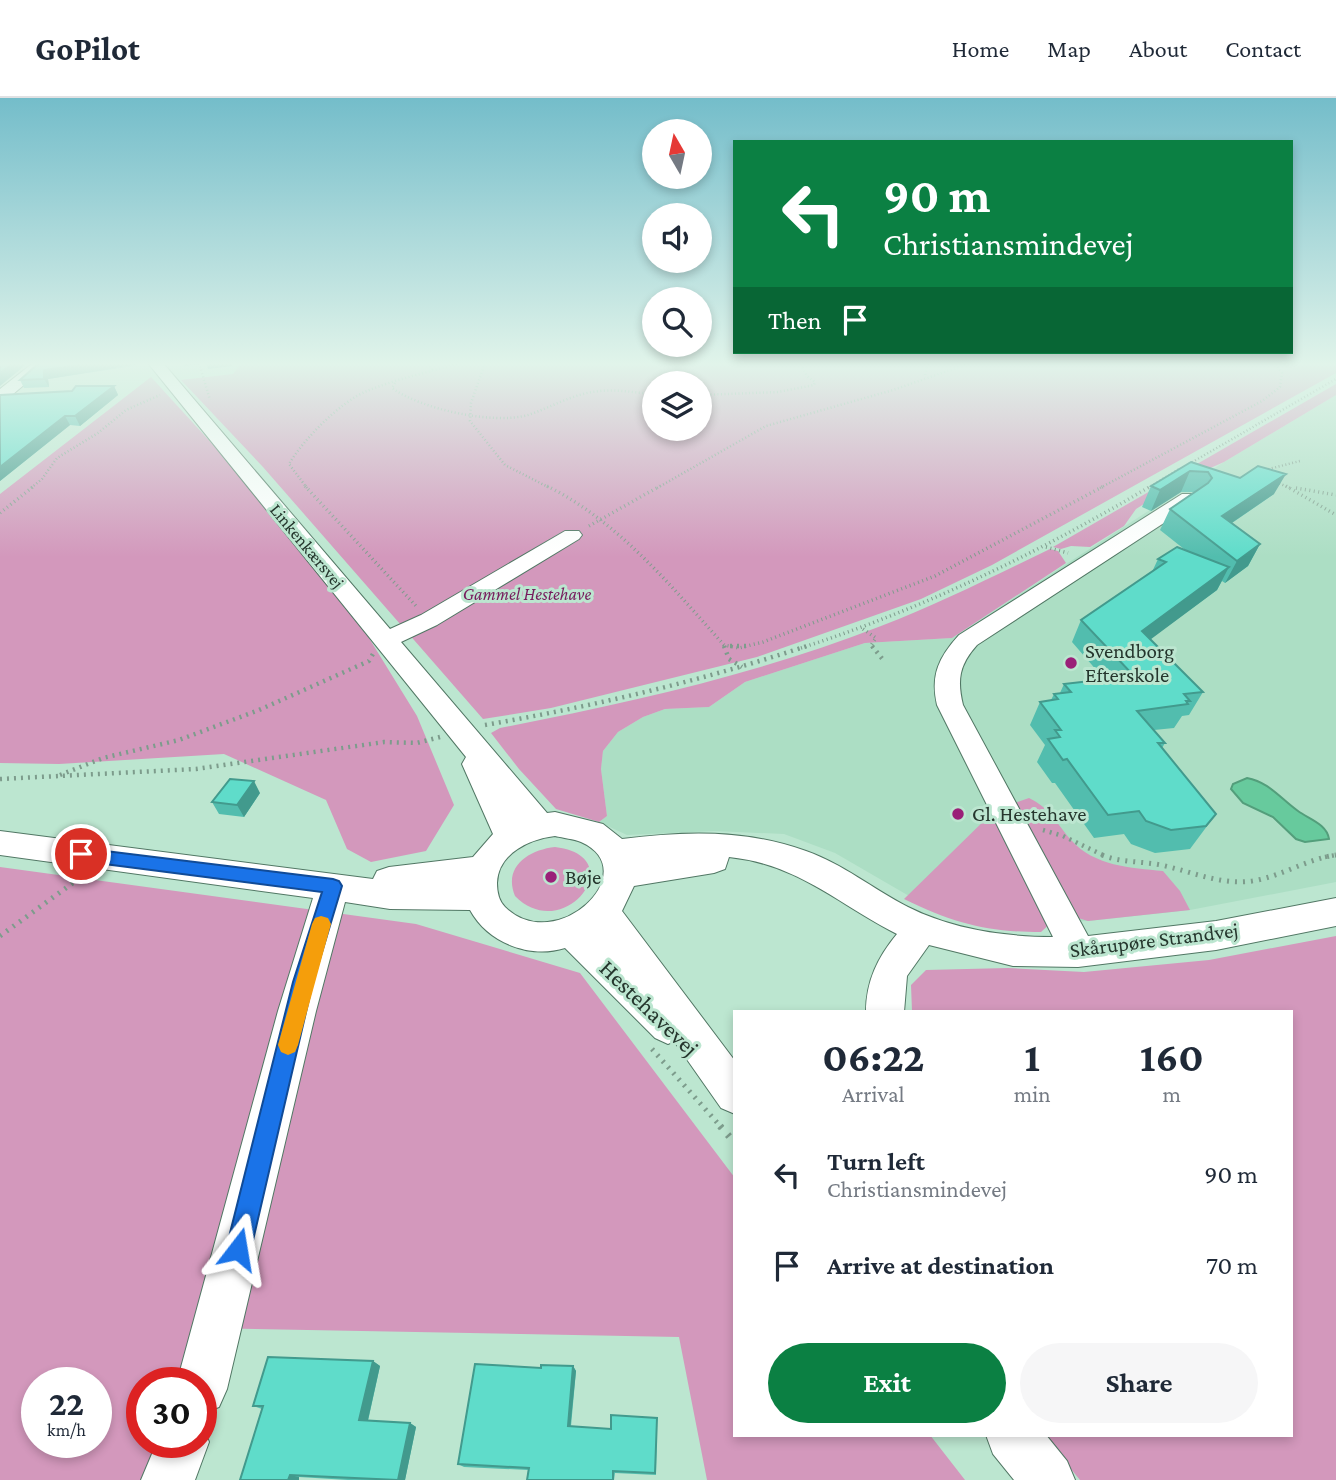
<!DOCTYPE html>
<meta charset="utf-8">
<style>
:root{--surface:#fff;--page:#f6f6f7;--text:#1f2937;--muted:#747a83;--line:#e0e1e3;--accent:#0b8043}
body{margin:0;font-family:"Crimson Pro",serif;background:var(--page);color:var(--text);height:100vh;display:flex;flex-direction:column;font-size:26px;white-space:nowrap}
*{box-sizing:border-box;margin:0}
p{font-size:23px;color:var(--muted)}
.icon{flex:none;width:38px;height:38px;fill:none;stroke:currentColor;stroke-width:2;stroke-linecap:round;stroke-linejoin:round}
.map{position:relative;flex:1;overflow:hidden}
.panel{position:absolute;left:733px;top:912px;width:560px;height:427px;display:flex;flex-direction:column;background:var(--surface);border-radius:0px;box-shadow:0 4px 10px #0003}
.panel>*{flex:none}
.hud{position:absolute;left:733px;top:42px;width:560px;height:214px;border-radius:0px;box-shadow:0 4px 10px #0003;background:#0b8043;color:#fff;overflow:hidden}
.needle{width:46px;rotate:351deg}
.fabs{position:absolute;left:642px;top:21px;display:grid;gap:14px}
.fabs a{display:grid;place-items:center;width:70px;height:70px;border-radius:50%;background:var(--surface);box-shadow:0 4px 10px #0003;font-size:35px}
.speed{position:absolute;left:21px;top:1269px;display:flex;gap:14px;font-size:35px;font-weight:700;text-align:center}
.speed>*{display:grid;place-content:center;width:91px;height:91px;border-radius:50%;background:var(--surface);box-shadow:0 4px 10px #0003;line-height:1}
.speed small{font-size:18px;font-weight:400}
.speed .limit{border:10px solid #d22;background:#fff;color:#111}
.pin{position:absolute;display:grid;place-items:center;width:60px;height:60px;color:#fff;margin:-30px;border:4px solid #fff;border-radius:50%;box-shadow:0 2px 7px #0007}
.me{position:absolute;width:77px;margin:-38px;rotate:14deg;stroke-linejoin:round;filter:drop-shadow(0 0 5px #0008)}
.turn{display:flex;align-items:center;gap:24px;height:147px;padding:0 35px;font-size:32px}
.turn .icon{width:91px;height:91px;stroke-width:2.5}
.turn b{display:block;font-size:49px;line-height:60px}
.then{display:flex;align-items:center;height:66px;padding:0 35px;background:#0003;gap:14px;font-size:26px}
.eta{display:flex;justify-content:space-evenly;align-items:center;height:119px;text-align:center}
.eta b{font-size:42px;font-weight:700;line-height:49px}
.cta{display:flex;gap:14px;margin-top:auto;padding:14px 35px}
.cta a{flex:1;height:80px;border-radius:42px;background:var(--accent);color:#fff;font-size:28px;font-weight:700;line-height:80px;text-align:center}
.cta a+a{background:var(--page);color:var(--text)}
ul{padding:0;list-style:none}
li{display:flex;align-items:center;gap:21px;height:91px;padding:0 35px}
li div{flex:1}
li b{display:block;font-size:26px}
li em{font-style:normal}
header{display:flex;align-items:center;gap:42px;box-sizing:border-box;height:98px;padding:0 35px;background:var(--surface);border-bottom:2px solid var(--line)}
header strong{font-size:33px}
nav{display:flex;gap:38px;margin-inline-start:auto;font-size:24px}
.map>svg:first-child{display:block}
</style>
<header>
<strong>GoPilot</strong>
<nav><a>Home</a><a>Map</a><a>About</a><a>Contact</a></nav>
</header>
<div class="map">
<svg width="1336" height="1382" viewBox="0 0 1336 1382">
<rect width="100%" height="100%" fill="#bce6d0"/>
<path fill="#acdec4" d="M 1336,297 L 1336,784 L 1190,812 L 1088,823 L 981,826 L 916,802 L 835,755 L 784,736 L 714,733 L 627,737 L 599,724 L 607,718 L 601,671 L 603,653 L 618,634 L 643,619 L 665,611 L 709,609 L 745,584 L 865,545 L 952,540 L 1224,364 Z"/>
<path fill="#d398bc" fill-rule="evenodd" d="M 241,265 L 1336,265 L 1336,275 L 992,467 L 921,501 L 757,559 L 551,610 L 483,621 L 263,369 L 181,282 L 233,276 ZM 654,285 L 700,285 L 700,331 L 654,331 Z
M 151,279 L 237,373 L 364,532 L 417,618 L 454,707 L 426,753 L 371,764 L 347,751 L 326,702 L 224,656 L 59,666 L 0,665 L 0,396 Z
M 1336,286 L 1336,297 L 1224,364 L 1181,383 L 1155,399 L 1136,411 L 1124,428 L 1090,449 L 1071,448 L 1061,451 L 1053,449 Z
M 1050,451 L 1058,453 L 1066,465 L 952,540 L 865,545 L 745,584 L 709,609 L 665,611 L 643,619 L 618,634 L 603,653 L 601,671 L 607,718 L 599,724 L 556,711 L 519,671 L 491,635 L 500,630 C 628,605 759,576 881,528 C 938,506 994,478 1050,451 Z
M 1029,700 C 1050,710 1057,726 1071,742 C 1094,768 1131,770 1163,773 L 1180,793 L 1190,812 L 1088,823 L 1078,820 L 1012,706 Z
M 994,713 L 1054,822 L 1041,834 C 985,834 954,825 904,801 Z
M 555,749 C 633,758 564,848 515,798 C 503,769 528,752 555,749 Z
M 0,769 L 416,826 L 580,875 L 735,1080 L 735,1337 L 930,1337 L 965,1382 L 707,1382 L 679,1239 L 203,1230 L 181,1284 L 142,1284 L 142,1344 L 158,1344 L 143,1382 L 0,1382 ZM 37,1284 L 96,1284 L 96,1344 L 37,1344 Z
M 1336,838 L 1336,1382 L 1080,1382 L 1043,1337 L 1292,1337 L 1292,914 L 912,913 L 911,887 L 926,872 L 1008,870 L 1084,874 L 1209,862 Z"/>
<path fill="#67ca9d" stroke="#539e7b" stroke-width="2" d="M 1247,680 C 1269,684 1281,701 1298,713 C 1309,721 1327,726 1329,741 L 1305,744 L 1296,741 L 1273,719 L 1243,705 L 1231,691 L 1233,686 Z"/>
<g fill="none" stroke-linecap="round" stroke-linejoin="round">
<g stroke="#517764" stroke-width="2">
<path id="minor" d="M 33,265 L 50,265 L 6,302 L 0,304 L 0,291 Z
M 148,265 L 163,265 L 390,531 L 421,517 L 565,433 L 579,433 L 582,437 L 579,441 L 437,527 L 401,544 L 547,715 L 555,714 L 603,726 L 622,741 C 685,733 745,731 806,753 C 843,766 873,791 908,809 C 951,831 1005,839 1053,839 L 937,607 C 930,577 939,559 959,537 L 1182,396 L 1196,396 L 1199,400 L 1196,404 L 977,547 C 959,567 957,582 963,607 L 1088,838 L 1216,823 L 1336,800 L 1336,828 L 1216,852 L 1078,869 L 1013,868 L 929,847 L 907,878 L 904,914 L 866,914 C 866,883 878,859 897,836 C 838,806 798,766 729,759 L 725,771 L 714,775 L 634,788 L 622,813 L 735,963 L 735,1016 L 721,1010 L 674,943 L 668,946 L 655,940 L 565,850 C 530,861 488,845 470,812 L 390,811 L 345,804 L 316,913 L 227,1291 L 219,1309 L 201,1316 L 201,1284 L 177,1284 L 278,913 L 313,800 L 0,757 L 0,733 L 373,781 L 377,773 L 389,769 L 473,759 L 493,736 L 462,666 L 466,659 ZM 555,738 C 563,740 574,741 581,744 C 646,773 556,859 505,809 C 499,803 497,794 497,785 C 498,755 530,741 555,738 Z
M 201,1325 L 209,1344 L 195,1382 L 141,1382 L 157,1344 L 201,1344 Z
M 986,1337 L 1046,1337 L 1067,1363 L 1075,1382 L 1014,1382 L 993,1356 Z"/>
</g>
<path stroke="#7d9c8c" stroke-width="2.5" stroke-dasharray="1 2.5" stroke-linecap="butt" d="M 199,265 L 210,302
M 428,265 L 432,271 L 429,274
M 485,265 L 471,305 L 470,323 L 505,367 L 550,390
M 925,277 L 928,265
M 395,285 L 392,290 C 421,311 493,327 528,317 C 552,309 574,295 600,293 C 618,291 636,295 654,296
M 700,297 L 778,294 L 814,287 L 815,284 L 807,278 L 800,265
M 1189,366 L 1336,281
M 1265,372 L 1300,363
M 1276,384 L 1290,390
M 31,390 L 42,381 L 57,360 L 98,335 L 126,312 L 160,297
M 307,390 L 289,366 C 302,343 341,303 367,293 C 396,281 429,274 460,265
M 657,390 L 766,328 L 893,292 L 970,265
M 1100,390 L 1262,303 L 1280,289 L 1282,275 L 1274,265
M 1148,390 L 1181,370"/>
<path stroke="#7d9c8c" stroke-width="3.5" stroke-dasharray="1 3.5" stroke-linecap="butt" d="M 305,388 L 417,509
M 547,388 C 619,424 671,488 724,547 L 739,550 L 763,544 L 935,478 L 1104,388
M 1286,388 L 1336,417
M 1296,390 L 1336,397
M 0,415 L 34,388
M 589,428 L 660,388
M 1046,449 L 1068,455
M 863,531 L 876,540 L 871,547 L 873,550
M 801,550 C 925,510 1040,454 1151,388"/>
<path stroke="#7d9c8c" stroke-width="4.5" stroke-dasharray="2 5" stroke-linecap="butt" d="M 724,548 L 729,561 L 742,569
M 730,548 L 746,548
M 872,548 L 884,563
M 485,627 C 594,608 701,583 807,548
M 60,677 L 103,660 L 179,642 L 259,612 L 369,563 L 373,556
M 0,681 L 196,671 L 384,644 L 417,645 L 440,639
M 1043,732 L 1063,738 L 1107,759
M 1325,759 L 1336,757"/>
<path stroke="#7d9c8c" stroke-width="5" stroke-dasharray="2 6" stroke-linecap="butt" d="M 1102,757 C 1122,765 1141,763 1161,767 C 1194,774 1224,789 1258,782 C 1285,776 1308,761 1336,757
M 0,838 L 81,779
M 652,951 L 722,1030"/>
<path stroke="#7d9c8c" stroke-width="7" stroke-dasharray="2.5 9" stroke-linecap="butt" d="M 720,1028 L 735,1045"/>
<use href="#minor" fill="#fff" fill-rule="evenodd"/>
</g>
<path fill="#52bdae" d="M 146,266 L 48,281 L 49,289 L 24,290 L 20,282 Z
M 114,288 L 118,297 L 80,328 L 70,327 L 0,383 L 0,297 L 72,293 Z
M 1191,364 L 1274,396 L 1232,425 L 1260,446 L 1248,468 L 1225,485 L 1222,483 L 1217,492 L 1150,541 L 1203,594 L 1189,617 L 1182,618 L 1174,630 L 1154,632 L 1165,645 L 1162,650 L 1216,716 L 1190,751 L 1155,755 L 1131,746 L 1124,736 L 1094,740 L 1055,685 L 1052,685 L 1037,664 L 1045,647 L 1030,627 L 1040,604 L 1051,602 L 1054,596 L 1060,595 L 1064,586 L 1105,582 L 1072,544 L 1081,522 L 1152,474 L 1158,461 L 1184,451 L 1160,432 L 1170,411 L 1194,394 L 1181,394 L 1151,413 L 1142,409 L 1151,388 Z
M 260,695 L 244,719 L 219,716 L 212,704 Z
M 373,1263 L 380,1268 L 368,1323 L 410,1325 L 416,1329 L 405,1382 L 348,1382 L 299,1379 L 299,1382 L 240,1382 L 262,1311 L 253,1308 Z
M 573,1268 L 576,1273 L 571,1328 L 611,1331 L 657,1320 L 656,1377 L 615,1375 L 614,1382 L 527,1382 L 528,1372 L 464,1369 L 458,1366 L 541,1270 Z"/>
<path fill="#429a8d" d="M 13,265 L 28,265 L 0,288 L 0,275 Z
M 91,265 L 146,265 L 48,281 L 49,289 L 44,281 L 44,272 Z
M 182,265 L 204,265 L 204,266 L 184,268 Z
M 206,265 L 231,265 L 232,268 L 208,271 Z
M 114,288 L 118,297 L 80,328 L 75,318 Z
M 65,318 L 70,327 L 0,383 L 0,369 Z
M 1190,373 L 1181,394 L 1151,413 L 1160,392 Z
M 1286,376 L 1274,396 L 1211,439 L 1222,418 Z
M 1260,446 L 1248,468 L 1225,485 L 1237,463 Z
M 1229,469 L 1217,492 L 1131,556 L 1142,533 Z
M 254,683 L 260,695 L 244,719 L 237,707 Z
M 373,1263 L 380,1268 L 367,1326 L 359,1322 Z
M 573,1268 L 576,1273 L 570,1332 L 568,1328 Z
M 410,1325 L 416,1329 L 405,1382 L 398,1382 Z
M 290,1377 L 299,1379 L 299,1382 L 288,1382 Z"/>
<path fill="#5fdcca" stroke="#429a8d" stroke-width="2" d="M 0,265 L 13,265 L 0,275 Z
M 39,265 L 91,265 L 44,272 L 44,281 L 20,282 Z
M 76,288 L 114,288 L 75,318 L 65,318 L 0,369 L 0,297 L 72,293 Z
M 1191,364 L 1240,380 L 1258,368 L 1286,376 L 1222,418 L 1260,446 L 1237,463 L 1170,411 L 1208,385 L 1212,380 L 1208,374 L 1190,373 L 1160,392 L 1151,388 Z
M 1177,449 L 1229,469 L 1142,533 L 1203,594 L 1184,596 L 1190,603 L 1186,603 L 1188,606 L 1137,613 L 1165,645 L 1158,645 L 1216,716 L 1206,728 L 1171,732 L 1146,723 L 1139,713 L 1108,717 L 1067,661 L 1063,662 L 1048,641 L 1060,639 L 1055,632 L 1061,632 L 1040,604 L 1058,601 L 1054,596 L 1071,594 L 1064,586 L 1134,578 L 1081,522 L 1166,464 L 1158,461 Z
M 230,681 L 254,683 L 237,707 L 212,704 Z
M 268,1259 L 373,1263 L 359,1322 L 410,1325 L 398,1382 L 290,1377 L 288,1382 L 240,1382 L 263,1308 L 253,1308 Z
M 475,1266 L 541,1270 L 541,1267 L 573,1268 L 568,1328 L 611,1331 L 611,1317 L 657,1320 L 655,1375 L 613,1373 L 613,1382 L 527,1382 L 529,1370 L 458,1366 Z"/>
<linearGradient id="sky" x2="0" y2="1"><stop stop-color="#74bdca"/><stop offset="0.58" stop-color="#e1f4ea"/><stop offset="1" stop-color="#e1f4ea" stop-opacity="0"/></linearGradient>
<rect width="1336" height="459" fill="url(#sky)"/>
<path fill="#1a73e8" stroke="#114b97" stroke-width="2" d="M 81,750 L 333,781 L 339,783 L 342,788 L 313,884 L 251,1151 L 247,1160 L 238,1163 L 230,1160 L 226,1151 L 293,884 L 322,794 L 81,763 L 75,761 L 72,756 L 75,751 Z"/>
<path fill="#f59e0b" d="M 321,818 L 328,820 L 331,826 L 298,947 L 295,954 L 288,957 L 281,954 L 278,947 L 312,826 L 315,820 Z"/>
<g fill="#9a2078" stroke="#bce6d0" stroke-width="2.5">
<circle cx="1071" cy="565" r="7"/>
<circle cx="958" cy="716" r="7"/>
<circle cx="551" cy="779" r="7"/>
</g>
<g text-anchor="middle" stroke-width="6" stroke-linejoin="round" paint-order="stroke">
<g font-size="18" fill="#25362d" stroke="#bce6d0">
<text transform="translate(307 448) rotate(50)" y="6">Linkenkærsvej</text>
</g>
<g font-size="18" font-style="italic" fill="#771b5d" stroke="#bce6d0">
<text x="527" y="502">Gammel Hestehave</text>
</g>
<g font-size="21" fill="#25362d" stroke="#bce6d0" text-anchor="start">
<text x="1085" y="560">Svendborg<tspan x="1085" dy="24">Efterskole</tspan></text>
<text x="972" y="723">Gl. Hestehave</text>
<text x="565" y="786">Bøje</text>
</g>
<g font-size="21" fill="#25362d" stroke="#bce6d0">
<text transform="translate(1154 842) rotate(-7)" y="7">Skårupøre Strandvej</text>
</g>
<g font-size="24" fill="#25362d" stroke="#bce6d0">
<text transform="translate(649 910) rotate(44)" y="8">Hestehavevej</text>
</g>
</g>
</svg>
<div class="fabs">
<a><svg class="needle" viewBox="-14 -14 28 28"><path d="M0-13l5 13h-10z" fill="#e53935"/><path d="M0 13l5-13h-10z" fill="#747a83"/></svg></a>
<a><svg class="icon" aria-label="sound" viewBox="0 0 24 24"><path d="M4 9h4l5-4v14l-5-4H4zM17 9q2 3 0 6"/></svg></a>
<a><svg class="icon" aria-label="search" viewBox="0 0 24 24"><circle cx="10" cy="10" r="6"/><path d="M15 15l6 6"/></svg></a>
<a><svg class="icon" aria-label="layers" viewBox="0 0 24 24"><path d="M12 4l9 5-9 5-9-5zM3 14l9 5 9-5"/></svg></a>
</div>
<div class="speed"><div>22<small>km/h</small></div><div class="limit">30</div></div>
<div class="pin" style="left:81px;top:756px;background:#d93025"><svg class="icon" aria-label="arrive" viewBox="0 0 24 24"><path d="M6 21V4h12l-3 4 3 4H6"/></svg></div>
<svg class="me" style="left:238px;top:1151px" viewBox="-20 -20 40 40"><path d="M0-17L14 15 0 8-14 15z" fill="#1a73e8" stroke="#fff" stroke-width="4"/></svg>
<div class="hud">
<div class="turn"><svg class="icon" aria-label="left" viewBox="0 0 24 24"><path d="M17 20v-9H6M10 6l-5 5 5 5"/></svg><div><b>90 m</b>Christiansmindevej</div></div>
<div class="then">Then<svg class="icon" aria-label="arrive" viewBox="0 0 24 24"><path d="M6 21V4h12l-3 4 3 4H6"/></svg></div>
</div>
<section class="panel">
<div class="eta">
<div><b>06:22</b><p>Arrival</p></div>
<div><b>1</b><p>min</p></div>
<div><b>160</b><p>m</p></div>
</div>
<ul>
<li><svg class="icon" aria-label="left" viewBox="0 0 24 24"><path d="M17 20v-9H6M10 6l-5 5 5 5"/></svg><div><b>Turn left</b><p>Christiansmindevej</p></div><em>90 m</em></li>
<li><svg class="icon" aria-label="arrive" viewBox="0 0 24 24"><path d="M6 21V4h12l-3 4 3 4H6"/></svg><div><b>Arrive at destination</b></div><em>70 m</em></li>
</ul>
<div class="cta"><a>Exit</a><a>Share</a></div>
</section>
</div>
